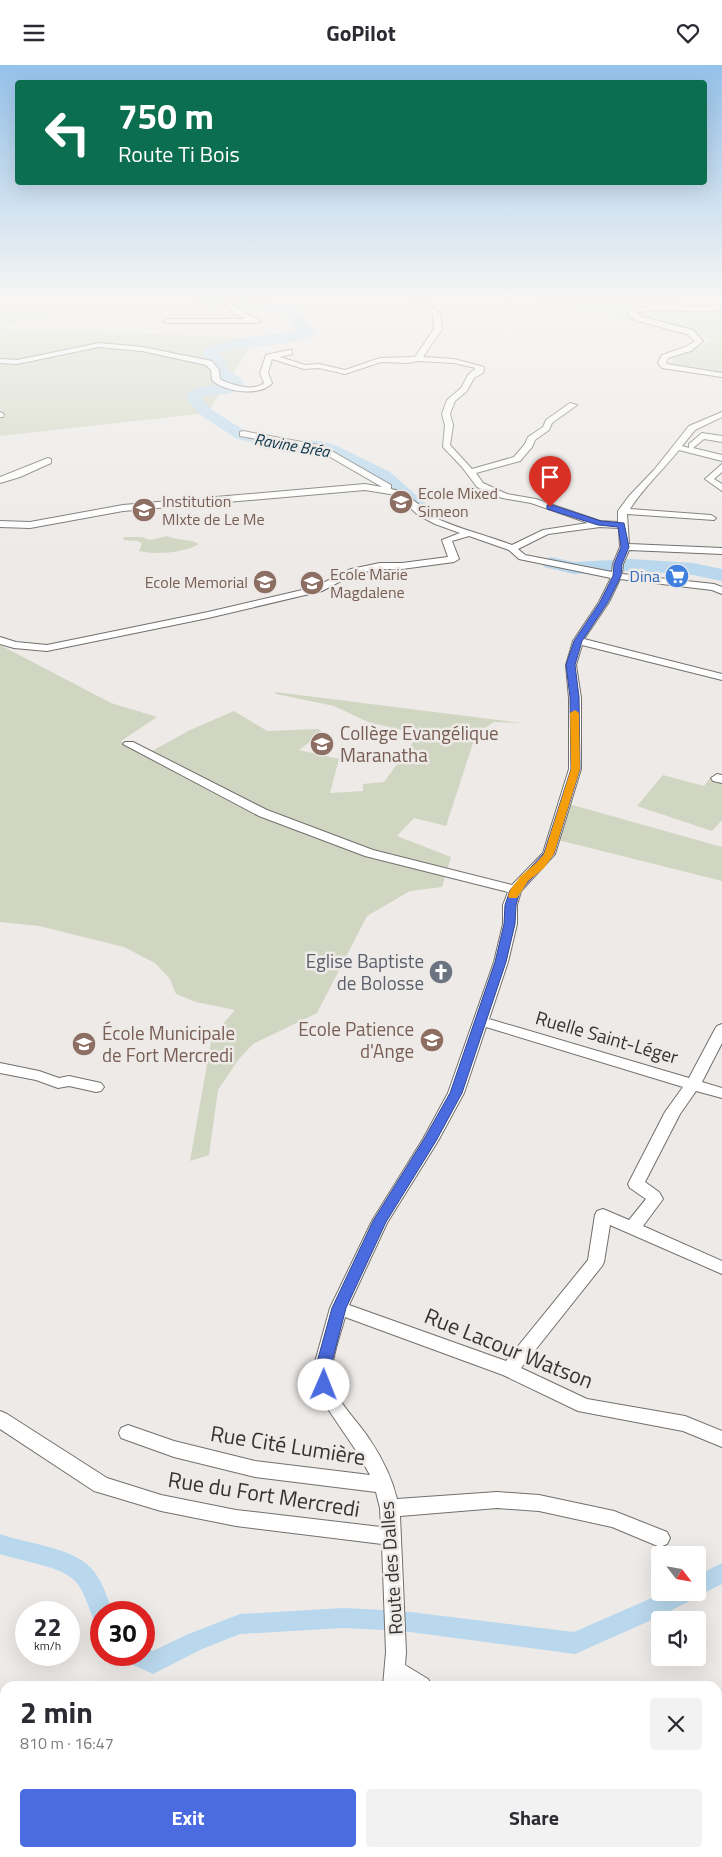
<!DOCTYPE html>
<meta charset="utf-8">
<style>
:root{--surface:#fff;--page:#f2f2f3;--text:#2b2b33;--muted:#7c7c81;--accent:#4b6ce0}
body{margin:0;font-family:"Titillium Web",sans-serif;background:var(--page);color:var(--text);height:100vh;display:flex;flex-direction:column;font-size:19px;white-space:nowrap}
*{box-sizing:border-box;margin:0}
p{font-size:16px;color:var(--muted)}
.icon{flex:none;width:28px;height:28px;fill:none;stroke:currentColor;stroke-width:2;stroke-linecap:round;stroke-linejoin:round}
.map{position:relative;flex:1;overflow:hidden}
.side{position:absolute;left:0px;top:1616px;width:722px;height:176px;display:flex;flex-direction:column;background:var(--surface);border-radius:15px 15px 0 0;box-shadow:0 5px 20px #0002}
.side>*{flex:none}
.guide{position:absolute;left:15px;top:15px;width:692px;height:105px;border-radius:5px;box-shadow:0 5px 20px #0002;background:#0b6e4f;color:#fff;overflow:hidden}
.needle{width:32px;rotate:121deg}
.fabs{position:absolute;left:651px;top:1481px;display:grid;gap:10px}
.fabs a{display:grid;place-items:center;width:55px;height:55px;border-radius:5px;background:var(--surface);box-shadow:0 5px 20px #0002;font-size:25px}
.speed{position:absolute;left:15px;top:1536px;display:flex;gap:10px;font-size:25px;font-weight:700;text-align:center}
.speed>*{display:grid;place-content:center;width:65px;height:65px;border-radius:50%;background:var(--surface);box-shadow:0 5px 20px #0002;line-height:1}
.speed small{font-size:12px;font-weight:400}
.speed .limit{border:8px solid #d22;background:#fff;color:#111}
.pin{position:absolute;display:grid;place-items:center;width:42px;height:42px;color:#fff;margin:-51px -21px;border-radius:50% 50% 50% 0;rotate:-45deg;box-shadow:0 0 5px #0007}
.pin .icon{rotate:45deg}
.me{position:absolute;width:55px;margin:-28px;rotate:1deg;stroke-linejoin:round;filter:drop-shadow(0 0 4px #0008)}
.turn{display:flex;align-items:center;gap:18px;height:105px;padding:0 20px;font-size:22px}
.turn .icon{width:65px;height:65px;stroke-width:2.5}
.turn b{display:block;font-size:35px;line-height:42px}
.round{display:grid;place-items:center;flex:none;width:52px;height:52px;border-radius:5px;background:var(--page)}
.head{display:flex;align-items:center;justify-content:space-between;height:85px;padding:0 20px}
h1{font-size:30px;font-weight:700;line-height:38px}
.action{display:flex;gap:10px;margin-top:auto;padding:10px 20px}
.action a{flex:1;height:58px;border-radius:5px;background:var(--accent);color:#fff;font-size:20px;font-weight:700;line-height:58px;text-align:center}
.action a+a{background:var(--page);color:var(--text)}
header{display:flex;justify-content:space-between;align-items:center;height:65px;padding:0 20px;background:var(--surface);font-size:22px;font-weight:700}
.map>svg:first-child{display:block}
</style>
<header><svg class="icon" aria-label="menu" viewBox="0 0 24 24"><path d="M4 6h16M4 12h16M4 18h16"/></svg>GoPilot<svg class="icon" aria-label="heart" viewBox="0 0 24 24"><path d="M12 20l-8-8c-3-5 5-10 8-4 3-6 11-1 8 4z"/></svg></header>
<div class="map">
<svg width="722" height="1792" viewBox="0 0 722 1792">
<rect width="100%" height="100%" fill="#edeae7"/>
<path fill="#d1d6c3" d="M 534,235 L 656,235 L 707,245 L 722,241 L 722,308 L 696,303 L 668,302 L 675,292 L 712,276 L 708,272 L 694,267 L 560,242 Z
M 43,243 L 94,250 L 90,254 L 84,254 L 85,250 L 56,247 L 47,252 L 18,254 L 17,259 L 0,261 L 0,246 Z
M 0,263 L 256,273 L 207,348 L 0,371 Z
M 167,471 C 178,476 188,473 199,479 C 183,488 156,490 139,486 L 142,479 L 138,476 L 123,475 L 124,472 L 142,472 L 150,475 Z
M 0,580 L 111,638 L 157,652 L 121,676 L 143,691 L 190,665 L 234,646 L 267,666 L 318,664 L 323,667 L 299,685 L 339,694 L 330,728 L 363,726 L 363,719 L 384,717 L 419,669 L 368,657 L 334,641 L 276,629 L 275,627 L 521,658 L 494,657 L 476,669 L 446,761 L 414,753 L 397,771 L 451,792 L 442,822 L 410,826 L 367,851 L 317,948 L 253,979 L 238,995 L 218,1025 L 209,1090 L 190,1096 L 212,971 L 235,945 L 196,937 L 176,929 L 170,914 L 155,898 L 124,882 L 39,861 L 0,857 Z
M 663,710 L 704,721 L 711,712 L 722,716 L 722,755 L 712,766 L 637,741 Z
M 569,739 L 722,782 L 722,816 L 554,774 Z"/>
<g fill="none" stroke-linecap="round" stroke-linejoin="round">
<path fill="#b9d8ed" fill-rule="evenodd" d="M 0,1469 C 27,1479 71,1482 90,1502 C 102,1514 107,1532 113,1548 L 101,1548 L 101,1558 L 94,1555 C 88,1542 85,1527 76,1517 C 61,1500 22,1497 0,1489 Z
M 722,1498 L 722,1519 L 698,1531 L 694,1530 L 692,1535 L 656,1553 L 575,1589 L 402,1566 L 344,1563 L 240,1569 L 202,1584 L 153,1609 L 129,1598 L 126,1590 L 144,1590 L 144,1582 L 153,1586 L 186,1570 L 240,1549 L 344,1543 L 402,1546 L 574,1567 L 663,1528 L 698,1528 L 698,1510 Z"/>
<path fill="#b9d8ed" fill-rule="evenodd" d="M 193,235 L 220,235 L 224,238 L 217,242 L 195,238 Z
M 235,235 L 298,242 L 304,250 L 306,259 L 316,267 C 306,281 238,280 218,288 L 226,296 L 229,306 L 242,314 L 244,319 C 235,332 216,328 202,332 L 202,334 L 212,345 L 247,367 L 289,375 L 322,376 L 337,381 L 390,407 L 433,445 L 436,449 L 433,453 L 427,454 L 421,453 L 378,415 L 325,387 L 288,385 L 237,374 L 202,351 L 190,338 L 186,330 C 195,320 216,321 228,318 L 219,312 L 212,298 L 203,289 L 205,283 L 235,274 L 297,266 L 290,256 L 289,249 L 230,242 L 228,239 L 230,236 Z
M 551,492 L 574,497 L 631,494 L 693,498 L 722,504 L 722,516 L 693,510 L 631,506 L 574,509 L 544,502 L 542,498 L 544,494 Z"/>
<g stroke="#72706d" stroke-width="2">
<path id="street" d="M 226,235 L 236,235 L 231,238 L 240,245 L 261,256 L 257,258 L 167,258 L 163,256 L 167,254 L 246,254 L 234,249 L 224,238 L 224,236 Z
M 415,235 L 422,235 L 440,248 L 442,264 L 423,292 L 454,294 L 484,302 L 483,308 L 474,313 L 467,326 L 455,336 L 450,349 L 453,360 L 450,380 L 472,404 L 514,392 L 525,379 L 528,372 L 543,362 L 546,355 L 570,338 L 577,340 L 552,358 L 549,365 L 535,375 L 532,382 L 520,396 L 476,408 L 483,418 L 507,429 L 536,434 L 600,456 L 618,457 L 618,446 L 629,431 L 654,405 L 689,361 L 722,347 L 722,352 L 695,365 L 682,381 L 689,383 L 689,379 L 702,368 L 722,371 L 722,377 L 704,374 L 693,383 L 722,390 L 722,396 L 679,385 C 663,405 643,423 630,444 L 711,450 L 716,453 L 714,455 L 627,449 L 629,479 L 722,483 L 722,489 L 629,485 L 623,499 L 622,509 L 714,519 L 722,522 L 722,529 L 712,525 L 620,514 L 609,537 L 584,574 L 722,609 L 722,615 L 582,580 L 576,600 L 581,633 L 581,704 L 555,789 L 521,826 L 517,840 L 517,859 L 508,897 L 489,954 L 689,1013 L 715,964 L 717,961 L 722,959 L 722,978 L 702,1017 L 722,1023 L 722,1033 L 696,1026 L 680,1049 L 645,1117 L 659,1127 L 663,1134 L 643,1161 L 722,1196 L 722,1209 L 610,1160 L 604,1197 L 602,1201 L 521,1303 L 587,1334 L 685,1351 L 722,1366 L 722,1382 L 683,1366 L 578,1346 L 503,1310 L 345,1252 C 340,1271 328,1301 333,1320 C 339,1340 359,1357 370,1375 C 382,1393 392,1413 397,1434 L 497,1427 L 539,1430 L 614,1446 L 667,1467 L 670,1473 L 667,1479 L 660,1482 L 612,1462 L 539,1446 L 497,1443 L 400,1451 L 406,1587 L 405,1600 L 428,1614 L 432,1621 L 383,1621 L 386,1587 L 382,1479 L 236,1461 L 161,1446 L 101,1428 L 94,1426 L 0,1364 L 0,1346 L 7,1349 L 107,1413 L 161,1430 L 236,1445 L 381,1462 L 380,1443 L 376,1427 L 255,1412 L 174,1392 L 121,1373 L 119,1368 L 121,1363 L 128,1360 L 174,1376 L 255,1396 L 370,1410 L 357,1387 L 330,1347 L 315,1320 L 315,1297 L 330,1243 L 372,1156 L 423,1074 L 448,1028 L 494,897 L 503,859 L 503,840 L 508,827 L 365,791 L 259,751 L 123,679 L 125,677 L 133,677 L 267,745 L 373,785 L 512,820 L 543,788 L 569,704 L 569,633 L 566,600 L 573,576 L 599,537 L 611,513 L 519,494 L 509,485 L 469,471 L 452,476 L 459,494 L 454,497 L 402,504 L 380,504 L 354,509 L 322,526 L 208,553 L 47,586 L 14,583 L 0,579 L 0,572 L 16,577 L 47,580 L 208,547 L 315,522 L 351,504 L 380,498 L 402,498 L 448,492 L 442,475 L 460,468 L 435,459 L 418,450 L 396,430 L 365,425 L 123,446 L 30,463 L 0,462 L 0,456 L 30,457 L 123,440 L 365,419 L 382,422 L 318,385 L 240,371 L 240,367 L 243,366 L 323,381 L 391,420 L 391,424 C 410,427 422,446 440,455 C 463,465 488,471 512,480 L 543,465 L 588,458 L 531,438 L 502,433 L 477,422 L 462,402 L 443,382 L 445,360 L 442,349 L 447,335 L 461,323 L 468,310 L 476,303 L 454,298 L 418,296 L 408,298 L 381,297 L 345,309 L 319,303 L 304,304 L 272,294 L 268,308 L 272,318 C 260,332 224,327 212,315 L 211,305 L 206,300 L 142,286 L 99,282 L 17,299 L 0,298 L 0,294 L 17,295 L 99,278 L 142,282 L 212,296 L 219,305 L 220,314 L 223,316 C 235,320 253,327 264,318 L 260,308 L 266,290 L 289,285 L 292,285 L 292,289 L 280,292 L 305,300 L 319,299 L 345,305 L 380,293 L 415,292 L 434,264 L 433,249 ZM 600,462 L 619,463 L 620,482 L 613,499 L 612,507 L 525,490 L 518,484 L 548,469 ZM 486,962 L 683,1022 L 665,1047 L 628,1119 L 630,1123 L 646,1134 L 629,1155 L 603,1144 L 597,1146 L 595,1150 L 588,1195 L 506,1296 L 349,1240 L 387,1158 L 438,1076 L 464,1028 Z
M 722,240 L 722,244 C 693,250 664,241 636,248 L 643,252 L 693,265 L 703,276 L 691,286 L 668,293 L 666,298 L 667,299 L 722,308 L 722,312 L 662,303 L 658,298 L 662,290 L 685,282 L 695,276 L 687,269 L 637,256 L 630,252 L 628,247 C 648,234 696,245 722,240 Z
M 0,347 L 4,349 L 3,352 L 0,352 Z
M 48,393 L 51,394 L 51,398 L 20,412 L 0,418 L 0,412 Z
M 722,399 L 722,407 L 714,414 L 722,419 L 722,426 L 705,414 Z
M 717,709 L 722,710 L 722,718 L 713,716 L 711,713 Z
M 0,998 L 39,1006 L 59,1013 L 69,1011 L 101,1018 L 104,1022 L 101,1026 L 96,1027 L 69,1021 L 58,1023 L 36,1015 L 0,1008 Z
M 0,1632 L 5,1634 L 5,1655 L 0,1653 Z
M 718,1649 L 722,1650 L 722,1671 L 718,1670 Z
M 229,1788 L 258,1788 L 259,1792 L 230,1792 Z
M 352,1788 L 375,1788 L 374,1792 L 351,1792 Z
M 613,1788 L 640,1788 L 641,1792 L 614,1792 Z"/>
</g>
<use href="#street" fill="#fff" fill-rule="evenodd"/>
</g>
<linearGradient id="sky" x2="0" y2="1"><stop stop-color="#95c2ea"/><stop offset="0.48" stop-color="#f7f6f4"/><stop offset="1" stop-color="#f7f6f4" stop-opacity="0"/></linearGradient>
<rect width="722" height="486" fill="url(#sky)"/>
<path fill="#4b6ce0" stroke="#314692" d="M 547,440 L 552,440 L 601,456 L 624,458 L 629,482 L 622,499 L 621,511 L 608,537 L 582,576 L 575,600 L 579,632 L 580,704 L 554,789 L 520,826 L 516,840 L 515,859 L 506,897 L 462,1028 L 436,1076 L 386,1157 L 346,1243 L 332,1297 L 332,1320 L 330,1324 L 324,1326 L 319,1324 L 317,1320 L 317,1297 L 332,1243 L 373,1156 L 424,1074 L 450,1028 L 495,897 L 504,859 L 505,840 L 510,825 L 544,788 L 571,704 L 570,632 L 566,600 L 574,576 L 600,537 L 613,511 L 614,499 L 621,482 L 618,462 L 598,460 L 547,444 Z"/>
<path fill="#f59e0b" d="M 575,645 L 579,648 L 580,704 L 554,789 L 544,803 L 528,816 L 517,833 L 509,833 L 508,831 L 510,825 L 521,811 L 536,798 L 544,789 L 571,704 L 570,648 Z"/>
<defs>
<g id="school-disc" transform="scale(1.25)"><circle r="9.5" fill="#8d6e63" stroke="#edeae7"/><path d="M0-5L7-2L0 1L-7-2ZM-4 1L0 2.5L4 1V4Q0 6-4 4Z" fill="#fff"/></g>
<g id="supermarket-disc" transform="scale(1.25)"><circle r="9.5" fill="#3f7fe0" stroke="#edeae7"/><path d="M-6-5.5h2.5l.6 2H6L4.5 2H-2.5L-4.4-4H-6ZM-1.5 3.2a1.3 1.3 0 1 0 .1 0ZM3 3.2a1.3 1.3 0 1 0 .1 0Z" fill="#fff"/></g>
<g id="church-disc" transform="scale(1.25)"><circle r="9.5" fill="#6b7280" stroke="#edeae7"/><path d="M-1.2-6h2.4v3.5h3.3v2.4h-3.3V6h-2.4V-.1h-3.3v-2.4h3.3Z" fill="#fff"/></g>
</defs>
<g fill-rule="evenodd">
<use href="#school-disc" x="401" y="437"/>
<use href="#school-disc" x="144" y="445"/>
<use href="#supermarket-disc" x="677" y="511"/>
<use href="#school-disc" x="265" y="517"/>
<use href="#school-disc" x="312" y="518"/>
<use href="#school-disc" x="322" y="679"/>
<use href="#church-disc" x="441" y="907"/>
<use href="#school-disc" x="432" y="975"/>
<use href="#school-disc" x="84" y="979"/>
</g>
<g text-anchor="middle" stroke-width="5" stroke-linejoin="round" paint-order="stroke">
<g font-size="16" font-style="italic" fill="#083147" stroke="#edeae7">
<text transform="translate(292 380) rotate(10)" y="6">Ravine Bréa</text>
</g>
<g font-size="16" fill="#785e54" stroke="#edeae7" text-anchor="start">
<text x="418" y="434">Ecole Mixed<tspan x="418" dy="18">Simeon</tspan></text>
<text x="162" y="442">Institution<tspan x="162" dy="18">MIxte de Le Me</tspan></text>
<text x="330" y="515">Ecole Marie<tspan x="330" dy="18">Magdalene</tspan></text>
<text x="248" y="523" text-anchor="end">Ecole Memorial</text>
</g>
<g font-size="16" fill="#366cbe" stroke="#edeae7" text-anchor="end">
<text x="660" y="517">Dina</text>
</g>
<g font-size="19" fill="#785e54" stroke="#edeae7" text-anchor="start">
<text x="340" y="675">Collège Evangélique<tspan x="340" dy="22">Maranatha</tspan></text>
<text x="414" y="971" text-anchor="end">Ecole Patience<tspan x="414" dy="22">d'Ange</tspan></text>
<text x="102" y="975">École Municipale<tspan x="102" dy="22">de Fort Mercredi</tspan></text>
</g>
<g font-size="19" fill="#5b616d" stroke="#edeae7" text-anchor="end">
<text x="424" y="903">Eglise Baptiste<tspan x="424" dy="22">de Bolosse</tspan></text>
</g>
<g font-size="19" fill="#353433" stroke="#edeae7">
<text transform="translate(607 972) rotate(16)" y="7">Ruelle Saint-Léger</text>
<text transform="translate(391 1503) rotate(-94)" y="7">Route des Dalles</text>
</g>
<g font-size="22" fill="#353433" stroke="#edeae7">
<text transform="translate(509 1283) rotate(22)" y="8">Rue Lacour Watson</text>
<text transform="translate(288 1380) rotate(9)" y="8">Rue Cité Lumière</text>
<text transform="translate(264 1429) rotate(9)" y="8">Rue du Fort Mercredi</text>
</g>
</g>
</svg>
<div class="fabs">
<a><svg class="needle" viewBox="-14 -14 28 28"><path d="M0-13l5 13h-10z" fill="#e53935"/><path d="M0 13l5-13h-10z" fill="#7c7c81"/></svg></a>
<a><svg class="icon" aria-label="sound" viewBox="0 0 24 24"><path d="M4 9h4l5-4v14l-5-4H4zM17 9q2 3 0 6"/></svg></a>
</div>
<div class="speed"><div>22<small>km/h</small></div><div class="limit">30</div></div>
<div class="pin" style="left:550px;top:442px;background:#d93025"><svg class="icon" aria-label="arrive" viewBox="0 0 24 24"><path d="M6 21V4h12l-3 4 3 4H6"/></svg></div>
<svg class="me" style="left:324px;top:1320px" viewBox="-20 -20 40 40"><circle r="19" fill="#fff"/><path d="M0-13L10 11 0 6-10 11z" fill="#4b6ce0"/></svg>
<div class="guide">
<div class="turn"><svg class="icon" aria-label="left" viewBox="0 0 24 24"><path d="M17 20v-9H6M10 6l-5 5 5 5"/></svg><div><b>750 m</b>Route Ti Bois</div></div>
</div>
<section class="side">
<div class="head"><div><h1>2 min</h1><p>810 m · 16:47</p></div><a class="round"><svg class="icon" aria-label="close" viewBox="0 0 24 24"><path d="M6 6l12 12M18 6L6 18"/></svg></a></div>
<div class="action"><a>Exit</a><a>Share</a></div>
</section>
</div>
